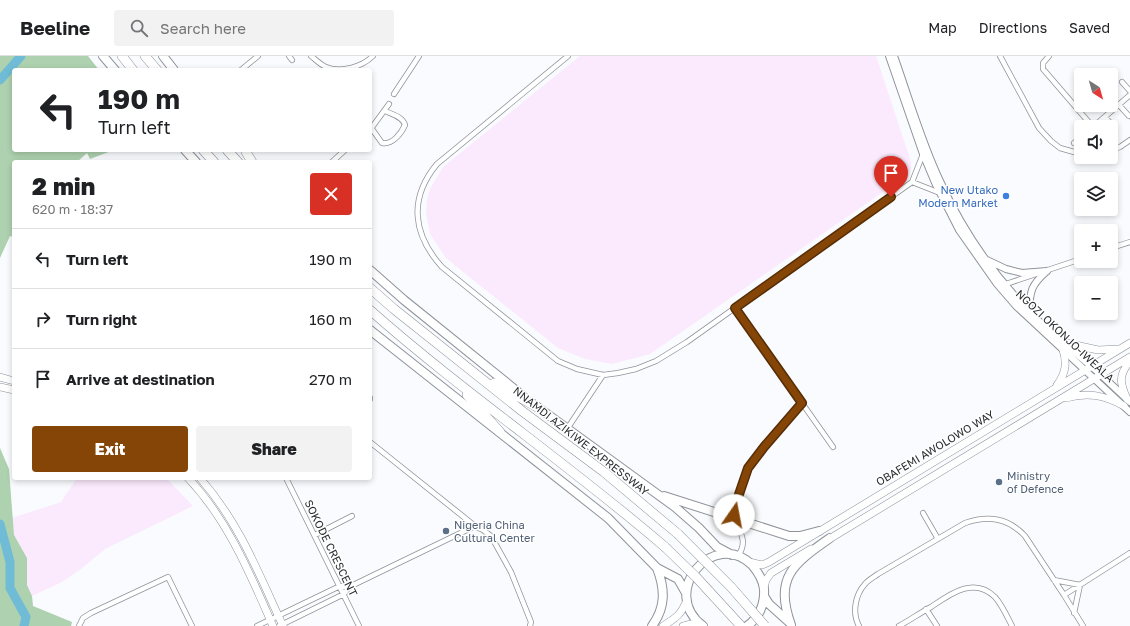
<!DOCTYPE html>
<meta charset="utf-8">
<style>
:root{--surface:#fff;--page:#f2f2f2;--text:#202124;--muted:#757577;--line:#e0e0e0;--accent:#844507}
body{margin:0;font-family:"Golos Text",sans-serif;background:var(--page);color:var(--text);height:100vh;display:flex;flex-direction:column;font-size:15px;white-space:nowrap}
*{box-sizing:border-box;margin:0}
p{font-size:13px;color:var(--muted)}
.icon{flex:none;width:22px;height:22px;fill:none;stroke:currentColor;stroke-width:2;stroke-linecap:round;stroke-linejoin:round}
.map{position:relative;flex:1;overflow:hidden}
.drawer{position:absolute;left:12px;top:104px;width:360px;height:320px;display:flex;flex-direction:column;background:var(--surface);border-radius:4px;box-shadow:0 2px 6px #0003}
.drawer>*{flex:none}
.guide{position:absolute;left:12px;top:12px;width:360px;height:84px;border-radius:4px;box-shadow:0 2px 6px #0003;background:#fff;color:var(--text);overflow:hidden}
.needle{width:26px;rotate:143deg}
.fabs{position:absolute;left:1074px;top:12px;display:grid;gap:8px}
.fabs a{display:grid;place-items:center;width:44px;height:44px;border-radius:4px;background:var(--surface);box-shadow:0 2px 6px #0003;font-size:20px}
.pin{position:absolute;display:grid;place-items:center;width:34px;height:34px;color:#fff;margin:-41px -17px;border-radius:50% 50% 50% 0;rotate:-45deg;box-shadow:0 0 4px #0007}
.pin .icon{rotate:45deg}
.me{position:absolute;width:44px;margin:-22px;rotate:12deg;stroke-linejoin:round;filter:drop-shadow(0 0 3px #0008)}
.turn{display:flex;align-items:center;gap:14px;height:84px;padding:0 20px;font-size:18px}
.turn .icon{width:52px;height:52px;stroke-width:2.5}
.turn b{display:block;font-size:28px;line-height:34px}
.round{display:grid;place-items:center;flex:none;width:42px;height:42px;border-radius:4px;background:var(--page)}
.summary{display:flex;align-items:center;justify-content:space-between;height:68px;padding:0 20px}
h1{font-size:24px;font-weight:800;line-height:30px}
.action{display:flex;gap:8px;margin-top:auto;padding:8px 20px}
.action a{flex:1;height:46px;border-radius:4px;background:var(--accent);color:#fff;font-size:16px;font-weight:800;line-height:46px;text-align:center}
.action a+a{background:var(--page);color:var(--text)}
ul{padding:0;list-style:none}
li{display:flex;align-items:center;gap:12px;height:60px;padding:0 20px;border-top:1px solid var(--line)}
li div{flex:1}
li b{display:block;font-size:15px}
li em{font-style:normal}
header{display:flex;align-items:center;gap:24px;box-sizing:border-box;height:56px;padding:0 20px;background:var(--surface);border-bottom:1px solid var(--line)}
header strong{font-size:19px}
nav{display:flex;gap:22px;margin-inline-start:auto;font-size:14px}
.search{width:280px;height:36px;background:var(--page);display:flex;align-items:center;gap:10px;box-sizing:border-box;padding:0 14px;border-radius:4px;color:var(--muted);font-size:15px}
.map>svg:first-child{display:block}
</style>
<header>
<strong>Beeline</strong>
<div class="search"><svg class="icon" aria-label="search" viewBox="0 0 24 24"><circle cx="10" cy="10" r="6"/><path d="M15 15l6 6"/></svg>Search here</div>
<nav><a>Map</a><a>Directions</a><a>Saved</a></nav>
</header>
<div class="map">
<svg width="1130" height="570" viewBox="0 0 1130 570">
<rect width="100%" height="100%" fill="#f9fbfe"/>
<path fill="#fbeafd" d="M 580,0 L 876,0 L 911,106 L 911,113 L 906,120 L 650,298 L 612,308 L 585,303 L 558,292 L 446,202 L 430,178 L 426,157 L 427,144 L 430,133 L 443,111 Z
M 77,422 L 166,422 L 193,450 L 105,493 L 81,513 L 62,526 L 32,540 L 27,530 L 27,502 L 14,479 L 12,462 L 61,446 Z"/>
<path fill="#aed2af" d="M 0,0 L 88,0 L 99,14 L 14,14 L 14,94 L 114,94 L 90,103 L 87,97 L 77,106 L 14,106 L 14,181 L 10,180 L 0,202 Z
M 0,392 L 9,413 L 14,479 L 27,502 L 27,529 L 32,540 L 33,550 L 72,566 L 71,570 L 0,570 Z"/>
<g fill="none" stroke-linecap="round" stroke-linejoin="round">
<path stroke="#70bcd6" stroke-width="9" d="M 0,24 L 21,0
M 0,468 L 10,506 L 10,532 L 26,561 L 24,570"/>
<g stroke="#8f939a" stroke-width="6">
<path id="minor" d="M 289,0 L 292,4
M 311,0 C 316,4 321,9 326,11 C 341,17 362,11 373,0
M 568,0 L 437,108 C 408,143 413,179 442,211 L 558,305 L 577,313 L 603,319 L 618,317 L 636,313 L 656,305 L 687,286 L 912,126 L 923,98
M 1000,0 L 1039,72 L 1051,85 L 1060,92 L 1081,98
M 1049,0 L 1043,7 L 1043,13 L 1093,71
M 241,14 L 258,0
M 1111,20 L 1114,18
M 1122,26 L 1130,35
M 394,38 L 419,0
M 1119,49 L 1129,60
M 1105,61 L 1114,71
M 1093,71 L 1130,39
M 372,73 L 382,87 C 392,89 401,78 405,69 C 403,61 392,58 385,55
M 370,74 L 389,48
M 1074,87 L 1081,81
M 1111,94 L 1120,91 L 1130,84
M 332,106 L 345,94
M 912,126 L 940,137
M 1111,192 L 1130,186
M 1003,229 L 1081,203
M 735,252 L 833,391
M 370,342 L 370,343
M 567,373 L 603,319
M 370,386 L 475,470 L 483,474 L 491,480 L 511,516 L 531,566 L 530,570
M 286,422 L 359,570
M 923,457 L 938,483
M 315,479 L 352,460
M 738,500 C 752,480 731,471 735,452 C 738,439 742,422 749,411 C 764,388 784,368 802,347
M 1054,524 L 1080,529 L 1074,557
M 1064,539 L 1083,570
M 926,553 L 937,570
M 79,570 L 83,562 L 91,557 L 168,521 L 192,570
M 257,570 L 340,530 L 349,531 L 475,470
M 279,570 L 344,538 L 349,531
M 859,570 C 852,557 855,539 865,528 C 868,524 874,521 878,518 L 965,467 C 989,459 1008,462 1025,480 L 1064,539 L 1130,497
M 899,570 C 910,564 920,557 931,551 C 950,538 974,520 995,541 C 1002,549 1007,560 1012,570"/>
</g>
<g stroke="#8f939a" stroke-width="8">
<path id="tertiary" d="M 889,0 L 923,98 L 936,129 L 959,174 L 997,228 L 1016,250 L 1130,356
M 894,0 C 909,42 921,85 940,125 C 961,171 990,214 1024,250 C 1045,273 1069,291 1092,311 C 1105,322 1117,334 1130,346
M 987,204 L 1006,213 L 1022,217 L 1047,215
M 1029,255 C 1030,235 1031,229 1047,215"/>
</g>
<g stroke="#8f939a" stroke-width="8">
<path id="secondary" d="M 1062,286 L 1098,294 L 1118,293
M 0,321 L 14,325
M 1057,329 C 1066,317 1067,307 1063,294
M 0,331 L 14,334
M 1066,342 C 1088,336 1104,339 1124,350
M 1127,343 C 1120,327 1118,320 1130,305
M 188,422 C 228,464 250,518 273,570
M 200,422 C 240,468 258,516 283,570
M 826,485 L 1130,301
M 749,506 L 762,509 L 769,506 L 1130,287
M 764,531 L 766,524 L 771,517 L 811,493
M 663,570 C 676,562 681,559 687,544
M 683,570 L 690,568 L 702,569"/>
</g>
<g stroke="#8f939a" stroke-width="10">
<path id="trunk" d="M 103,0 L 115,14
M 163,0 L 174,14
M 185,94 L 196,106
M 370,214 L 404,244 L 523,340
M 370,274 L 608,462 L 657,512 L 678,523 L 686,537
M 532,347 L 675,451 L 699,472 L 717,491 L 732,499
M 664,440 L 789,480 L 800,480 L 819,475
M 764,540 L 769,548 L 789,566
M 791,569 C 774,521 793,508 830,482
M 652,570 C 666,551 665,533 657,512
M 703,570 C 658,536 714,472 752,509 C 758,516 763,524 764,533 C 765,548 759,562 747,570"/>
</g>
<g stroke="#8f939a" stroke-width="10">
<path id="motorway" d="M 122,0 L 133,14
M 145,0 L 157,14
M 203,94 L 214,106
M 227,94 L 238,106
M 246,96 L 252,106
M 370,232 L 394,253 L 522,355 L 604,416 L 678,478
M 370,254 C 465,338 570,409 665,491
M 494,327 L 537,351
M 467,339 L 500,376"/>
</g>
<use href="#minor" stroke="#fff" stroke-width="4.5"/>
<use href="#tertiary" stroke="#fff" stroke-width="6"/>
<use href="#secondary" stroke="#fff" stroke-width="7"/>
<use href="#trunk" stroke="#fff" stroke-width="8"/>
<use href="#motorway" stroke="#fff" stroke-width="9"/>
<g stroke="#8f939a" stroke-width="10" stroke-linecap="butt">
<path id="motorway-bridge" d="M 678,478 L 731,531 L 765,570
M 665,491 L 696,521 L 741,570"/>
</g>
<use href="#motorway-bridge" stroke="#fff" stroke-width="9"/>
</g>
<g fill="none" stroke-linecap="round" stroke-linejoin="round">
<g stroke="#562d05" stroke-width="10">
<path id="route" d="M 734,459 L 735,450 L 748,412 L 764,391 L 802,347 L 735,252 L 891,141"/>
</g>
<use href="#route" stroke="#844507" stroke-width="7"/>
</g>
<circle fill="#3f7fe0" stroke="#fff" stroke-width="1.5" cx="1006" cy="140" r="4"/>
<g fill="#5c6f8a" stroke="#fff" stroke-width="1.5">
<circle cx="999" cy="426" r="4"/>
<circle cx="446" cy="475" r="4"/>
</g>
<g text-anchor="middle" stroke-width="3" stroke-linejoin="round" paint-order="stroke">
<g font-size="11" fill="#366cbe" stroke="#fff" text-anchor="end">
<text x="998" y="138">New Utako<tspan x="998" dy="13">Modern Market</tspan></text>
</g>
<g font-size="11" fill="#2c2e31" stroke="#fff">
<text transform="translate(1065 280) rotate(43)" y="4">NGOZI OKONJO-IWEALA</text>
<text transform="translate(581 385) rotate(38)" y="4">NNAMDI AZIKIWE EXPRESSWAY</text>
<text transform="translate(935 392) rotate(-31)" y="4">OBAFEMI AWOLOWO WAY</text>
<text transform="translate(331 492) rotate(64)" y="4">SOKODE CRESCENT</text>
</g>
<g font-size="11" fill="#4e5e75" stroke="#fff" text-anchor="start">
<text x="1007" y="424">Ministry<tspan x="1007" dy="13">of Defence</tspan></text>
<text x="454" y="473">Nigeria China<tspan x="454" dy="13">Cultural Center</tspan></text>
</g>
</g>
</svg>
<div class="fabs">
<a><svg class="needle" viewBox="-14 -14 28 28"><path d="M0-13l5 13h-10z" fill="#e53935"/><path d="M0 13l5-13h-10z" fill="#757577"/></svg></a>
<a><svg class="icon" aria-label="sound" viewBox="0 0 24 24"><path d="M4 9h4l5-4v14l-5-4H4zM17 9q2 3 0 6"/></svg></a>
<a><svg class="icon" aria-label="layers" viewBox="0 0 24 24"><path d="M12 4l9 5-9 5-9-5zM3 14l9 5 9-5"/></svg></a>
<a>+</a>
<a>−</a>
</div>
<div class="pin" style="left:891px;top:141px;background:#d93025"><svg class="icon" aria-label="arrive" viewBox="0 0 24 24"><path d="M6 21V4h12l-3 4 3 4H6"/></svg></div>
<svg class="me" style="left:734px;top:459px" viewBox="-20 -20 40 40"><circle r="19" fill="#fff"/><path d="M0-13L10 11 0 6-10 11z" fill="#844507"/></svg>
<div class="guide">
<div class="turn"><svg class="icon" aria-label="left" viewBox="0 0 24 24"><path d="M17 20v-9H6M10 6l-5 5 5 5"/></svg><div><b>190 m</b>Turn left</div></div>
</div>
<section class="drawer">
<div class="summary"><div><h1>2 min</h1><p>620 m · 18:37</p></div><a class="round" style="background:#d93025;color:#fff"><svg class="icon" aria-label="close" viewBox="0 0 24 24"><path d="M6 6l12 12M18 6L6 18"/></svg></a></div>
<ul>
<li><svg class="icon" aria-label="left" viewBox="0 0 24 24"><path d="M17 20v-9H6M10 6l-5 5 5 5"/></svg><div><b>Turn left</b></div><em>190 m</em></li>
<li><svg class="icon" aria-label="right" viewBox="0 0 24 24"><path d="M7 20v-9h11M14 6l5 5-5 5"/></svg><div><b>Turn right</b></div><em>160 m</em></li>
<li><svg class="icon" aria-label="arrive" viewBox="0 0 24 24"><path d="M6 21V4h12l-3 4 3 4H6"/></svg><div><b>Arrive at destination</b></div><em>270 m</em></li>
</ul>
<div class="action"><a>Exit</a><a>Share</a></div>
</section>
</div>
